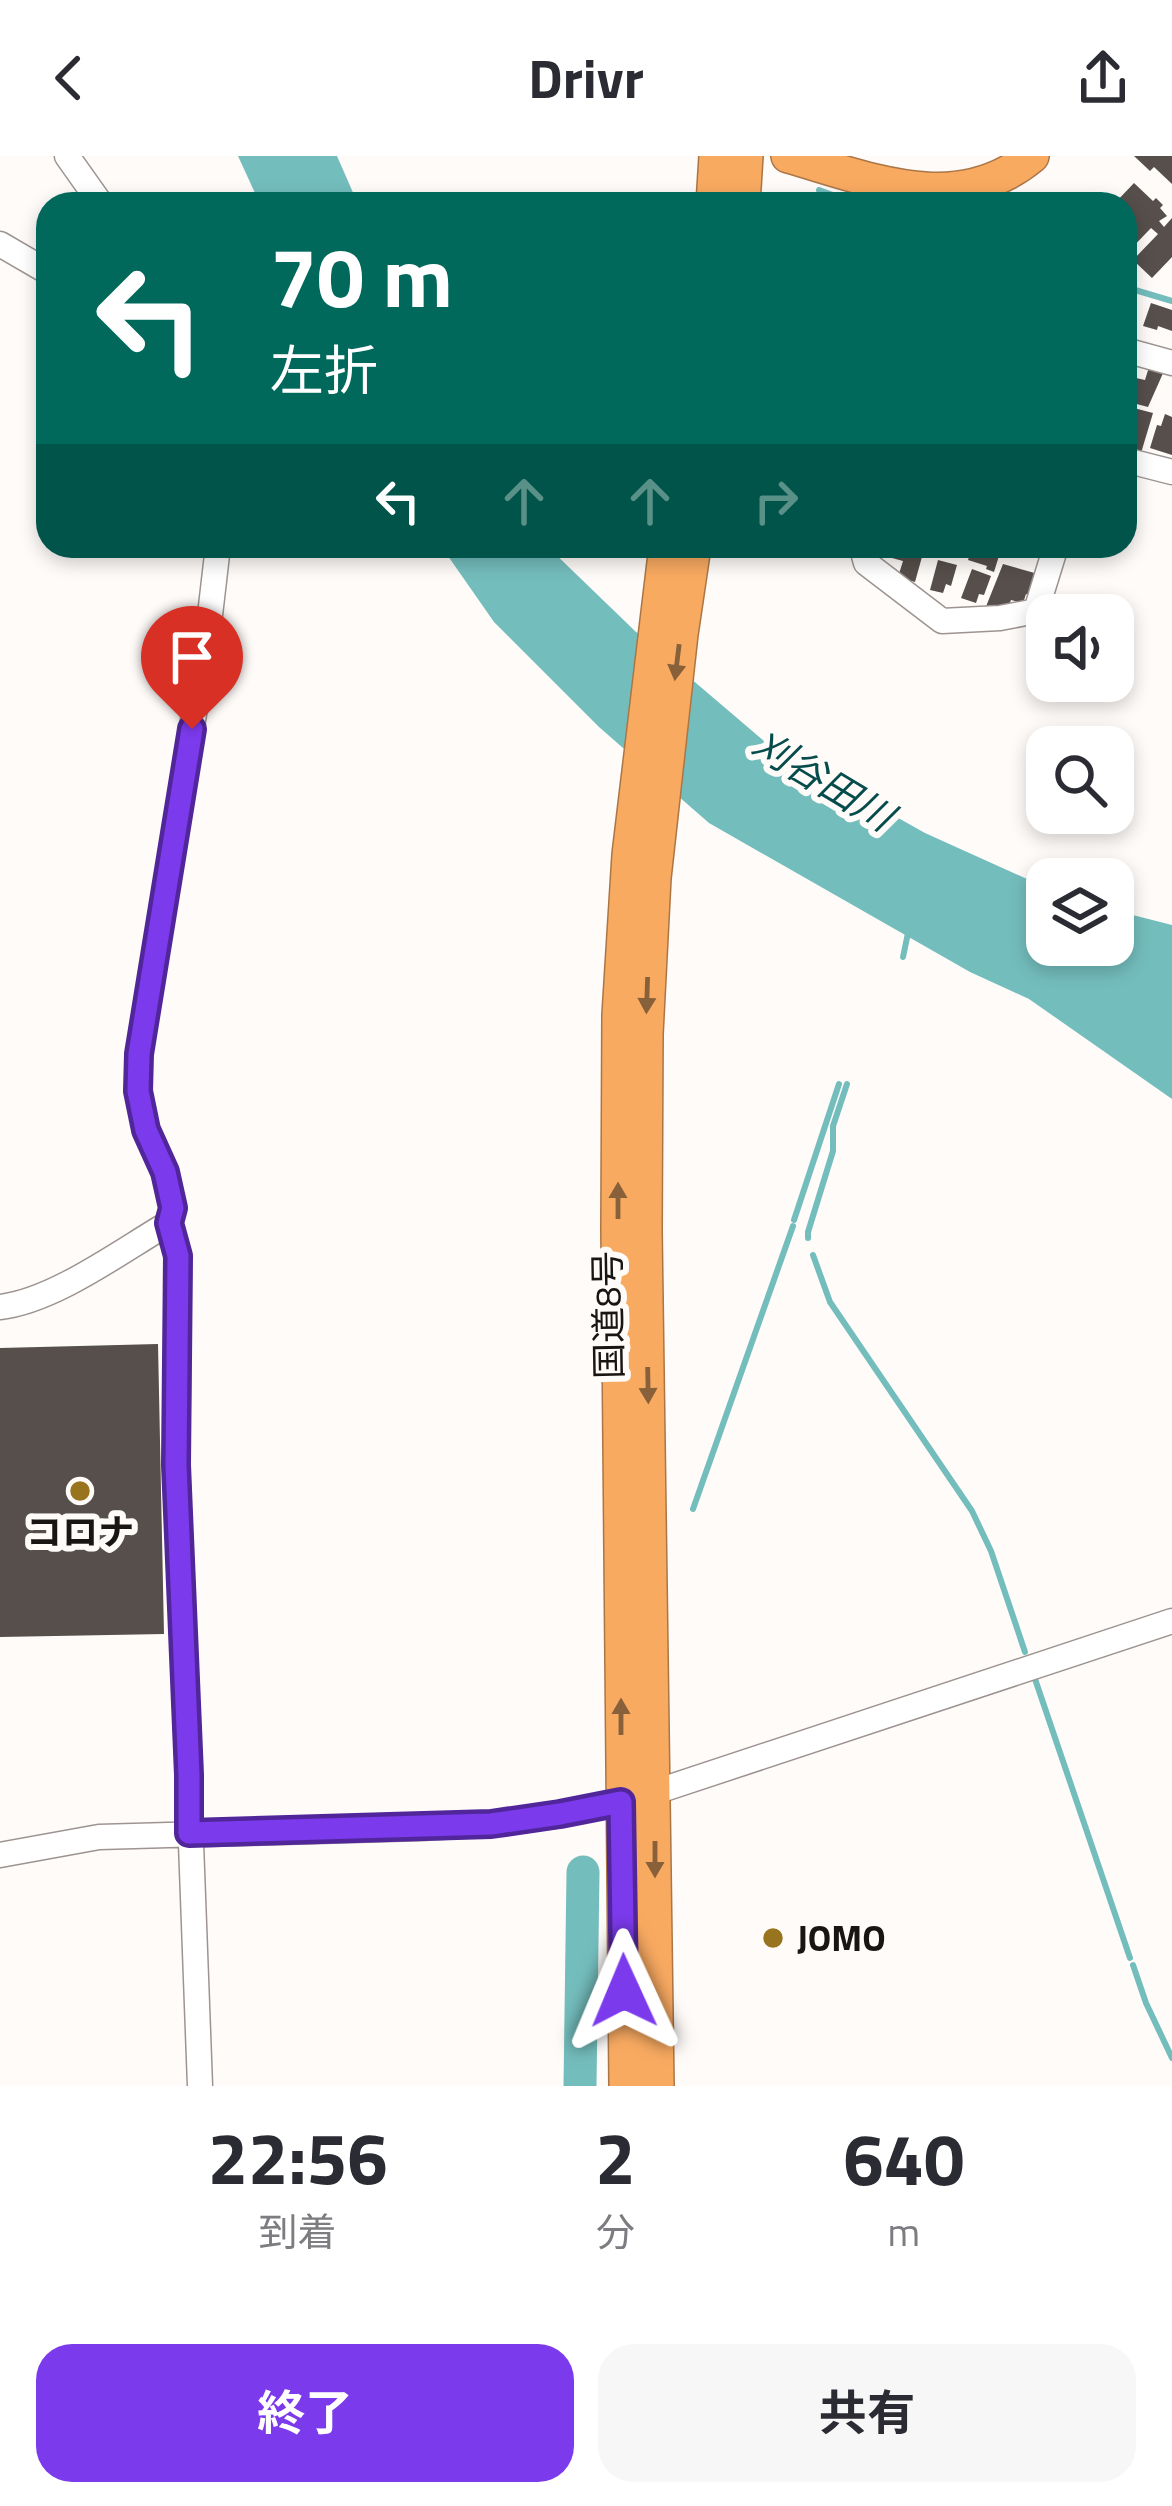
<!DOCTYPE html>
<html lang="ja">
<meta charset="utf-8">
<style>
:root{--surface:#fff;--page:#f7f7f7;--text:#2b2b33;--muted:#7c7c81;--accent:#7c3aed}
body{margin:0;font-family:"Titillium Web","Noto Sans JP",sans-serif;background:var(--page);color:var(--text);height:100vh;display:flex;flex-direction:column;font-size:45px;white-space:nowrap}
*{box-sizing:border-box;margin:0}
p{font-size:39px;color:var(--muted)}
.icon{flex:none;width:66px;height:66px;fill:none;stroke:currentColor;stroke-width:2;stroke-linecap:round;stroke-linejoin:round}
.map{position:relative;height:1930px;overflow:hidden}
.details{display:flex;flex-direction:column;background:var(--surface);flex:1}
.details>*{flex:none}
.banner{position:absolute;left:36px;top:36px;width:1101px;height:366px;border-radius:36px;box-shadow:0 6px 18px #0003;background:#00695c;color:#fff;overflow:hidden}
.fabs{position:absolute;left:1026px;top:438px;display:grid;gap:24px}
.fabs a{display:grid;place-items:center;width:108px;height:108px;border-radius:24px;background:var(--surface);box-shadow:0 6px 18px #0003;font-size:60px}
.pin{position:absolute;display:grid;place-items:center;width:102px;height:102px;color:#fff;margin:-123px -51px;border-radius:50% 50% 50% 0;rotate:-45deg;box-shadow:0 0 12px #0007}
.pin .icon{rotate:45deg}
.me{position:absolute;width:132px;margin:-66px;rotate:359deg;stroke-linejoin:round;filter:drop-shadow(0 0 9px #0008)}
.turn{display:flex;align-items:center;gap:42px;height:252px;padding:0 36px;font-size:54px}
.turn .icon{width:156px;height:156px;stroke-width:2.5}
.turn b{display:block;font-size:84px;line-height:102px}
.lanes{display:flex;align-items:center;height:114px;padding:0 36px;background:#0003;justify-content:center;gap:60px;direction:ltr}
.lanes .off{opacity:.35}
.eta{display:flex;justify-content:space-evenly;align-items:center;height:204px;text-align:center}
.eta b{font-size:72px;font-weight:700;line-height:84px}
.button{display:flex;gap:24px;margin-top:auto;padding:24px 36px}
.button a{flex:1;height:138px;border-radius:36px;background:var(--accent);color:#fff;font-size:48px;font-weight:700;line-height:138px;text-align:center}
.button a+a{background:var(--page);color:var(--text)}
header{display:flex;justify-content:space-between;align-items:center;height:156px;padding:0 36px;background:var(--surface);font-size:54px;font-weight:700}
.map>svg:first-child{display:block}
</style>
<header><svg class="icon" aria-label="back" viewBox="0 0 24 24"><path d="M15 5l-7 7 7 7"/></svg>Drivr<svg class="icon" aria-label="share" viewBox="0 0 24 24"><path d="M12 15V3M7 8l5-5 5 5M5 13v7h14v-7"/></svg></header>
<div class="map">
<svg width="1172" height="1930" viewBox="0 0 1172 1930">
<rect width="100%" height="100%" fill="#fefbf9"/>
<path fill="#74bdbd" d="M 238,0 L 337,0 L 358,48 L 260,48 Z
M 441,390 L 547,390 L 635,475 L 770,590 L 925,677 L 1047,732 L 1047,789 L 1113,789 L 1113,754 L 1172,769 L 1172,943 L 1029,843 L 970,816 L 709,667 L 599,571 L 494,466 Z"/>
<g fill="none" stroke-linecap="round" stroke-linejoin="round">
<path stroke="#74bdbd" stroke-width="6" d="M 819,34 L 857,48
M 1125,131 L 1172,145
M 903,801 L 908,777
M 794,1064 L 839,928
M 808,1082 L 808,1076 L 833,995 L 833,970 L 847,928
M 813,1099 L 830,1146 L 972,1355 L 991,1395 L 1025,1496
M 693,1353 L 793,1070
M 1035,1523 L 1130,1802
M 1133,1809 L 1146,1847 L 1172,1902"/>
<path stroke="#74bdbd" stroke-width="33" d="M 580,1930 L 583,1716"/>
</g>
<path fill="#564f4b" d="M 1134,0 L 1172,0 L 1172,28 L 1154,11 L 1150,15 Z
M 1134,27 L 1153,45 L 1156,42 L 1163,49 L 1160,52 L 1167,60 L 1159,65 L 1164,71 L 1172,62 L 1172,101 L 1152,122 L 1133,104 L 1158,78 L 1151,72 L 1125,99 L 1125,48 L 1114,48 Z
M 1151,147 L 1172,154 L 1172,175 L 1158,170 L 1157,174 L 1143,170 Z
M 1149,211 L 1164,215 L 1148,251 L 1129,246 L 1136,222 L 1145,224 Z
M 1130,251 L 1153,257 L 1141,297 L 1132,294 L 1135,283 L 1130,282 L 1133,270 L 1125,268 Z
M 1165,258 L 1172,261 L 1172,299 L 1150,292 L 1157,269 L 1161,270 Z
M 875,390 L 925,390 L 915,426 L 898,421 L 903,405 L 892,402 L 893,396 Z
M 979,390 L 1002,390 L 994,416 L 986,413 L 987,410 L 968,404 L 972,392 L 978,394 Z
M 938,404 L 957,409 L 951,430 L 946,428 L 943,437 L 930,434 Z
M 1003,408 L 1038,418 L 1035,442 L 1026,438 L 1023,447 L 1011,444 L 1008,452 L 985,453 Z
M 972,413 L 991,420 L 984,439 L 979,438 L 976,447 L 961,442 Z
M 158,1188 L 164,1478 L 0,1481 L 0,1192 Z"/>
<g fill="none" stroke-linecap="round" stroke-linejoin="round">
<g stroke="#9d9491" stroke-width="27">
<path id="minor" d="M 67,0 L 101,48
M 0,88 L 48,116
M 1125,194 L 1172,207
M 1125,304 L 1172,316
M 865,390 L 863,396 L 866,407 L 942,465 L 1000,462 L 1036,455 L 1056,390
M 0,1151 C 54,1145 121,1095 169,1067
M 0,1699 L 99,1681 L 421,1672 L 491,1668 L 560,1659 L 655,1636 L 1172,1465
M 200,1930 L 177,1309 L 179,1100 L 169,1067 L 173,1052 L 165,1016 L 145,974 L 138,935 L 139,898 L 210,459 L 218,390"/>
</g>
<g stroke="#aa7646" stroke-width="36">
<path id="highway" d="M 788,0 C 869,23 958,62 1032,0
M 713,48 L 716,0
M 743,48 L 746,0
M 626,1930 L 618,1073 L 619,859 L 629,699 L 666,390
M 657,1930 L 645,1074 L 646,878 L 654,722 L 681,478 L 694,390"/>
</g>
<use href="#minor" stroke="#fff" stroke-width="24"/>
<use href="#highway" stroke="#f9aa61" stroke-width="33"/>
</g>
<defs><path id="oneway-solid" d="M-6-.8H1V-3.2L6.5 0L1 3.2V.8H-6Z" transform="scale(3)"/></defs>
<g fill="#88603a">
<use href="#oneway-solid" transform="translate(677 506) rotate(97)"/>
<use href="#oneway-solid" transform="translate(647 839) rotate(92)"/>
<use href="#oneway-solid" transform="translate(618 1045) rotate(-90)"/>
<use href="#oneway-solid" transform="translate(648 1229) rotate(89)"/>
<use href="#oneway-solid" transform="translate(621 1561) rotate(-90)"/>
<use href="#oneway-solid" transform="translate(655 1703) rotate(90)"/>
</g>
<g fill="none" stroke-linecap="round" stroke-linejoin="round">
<g stroke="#51269a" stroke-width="30">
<path id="route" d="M 192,573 L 139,898 L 138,935 L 146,974 L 165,1016 L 173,1052 L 169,1067 L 178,1100 L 176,1309 L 189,1619 L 189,1677 L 491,1668 L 560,1658 L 621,1646 L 624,1835"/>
</g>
<use href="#route" stroke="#7c3aed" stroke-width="21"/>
</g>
<g fill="#99741f" stroke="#fefbf9" stroke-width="4.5">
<circle cx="80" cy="1335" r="12"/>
<circle cx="773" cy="1782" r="12"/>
</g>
<g text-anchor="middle" stroke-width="12" stroke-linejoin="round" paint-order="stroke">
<g font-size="36" fill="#181513" stroke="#fefbf9">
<text transform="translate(608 1159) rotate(-91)" y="13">国道8号</text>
</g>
<g font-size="36" font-weight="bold" fill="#181513" stroke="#fefbf9">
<text x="80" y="1389">コロナ</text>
<text x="797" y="1795" text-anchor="start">JOMO</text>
</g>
<g font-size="39" font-style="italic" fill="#064c4c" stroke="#fefbf9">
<text transform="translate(823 624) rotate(31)" y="14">刈谷田川</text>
</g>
</g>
</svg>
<div class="fabs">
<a><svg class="icon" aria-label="sound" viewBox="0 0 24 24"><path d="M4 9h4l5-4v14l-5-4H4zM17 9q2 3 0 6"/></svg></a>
<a><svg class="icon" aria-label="search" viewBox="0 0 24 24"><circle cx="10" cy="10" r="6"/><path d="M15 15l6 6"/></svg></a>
<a><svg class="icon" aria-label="layers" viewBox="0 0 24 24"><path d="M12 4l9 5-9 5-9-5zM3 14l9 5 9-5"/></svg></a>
</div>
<div class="pin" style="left:192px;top:573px;background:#d93025"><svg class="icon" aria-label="arrive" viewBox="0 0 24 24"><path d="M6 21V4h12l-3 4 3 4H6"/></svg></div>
<svg class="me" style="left:624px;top:1835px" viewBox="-20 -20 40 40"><path d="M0-17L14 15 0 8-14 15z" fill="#7c3aed" stroke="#fff" stroke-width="4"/></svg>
<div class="banner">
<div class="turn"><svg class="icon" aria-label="left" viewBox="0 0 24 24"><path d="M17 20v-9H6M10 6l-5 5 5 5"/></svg><div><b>70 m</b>左折</div></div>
<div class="lanes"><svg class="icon" aria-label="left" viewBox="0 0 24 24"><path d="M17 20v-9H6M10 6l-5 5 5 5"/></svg><svg class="icon off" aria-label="ahead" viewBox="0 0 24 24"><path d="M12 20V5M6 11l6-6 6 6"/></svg><svg class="icon off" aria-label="ahead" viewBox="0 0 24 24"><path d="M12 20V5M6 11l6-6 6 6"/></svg><svg class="icon off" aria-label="right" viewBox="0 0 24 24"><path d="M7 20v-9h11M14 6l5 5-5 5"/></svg></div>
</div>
</div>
<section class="details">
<div class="eta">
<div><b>22:56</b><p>到着</p></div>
<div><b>2</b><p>分</p></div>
<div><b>640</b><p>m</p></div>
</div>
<div class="button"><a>終了</a><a>共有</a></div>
</section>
